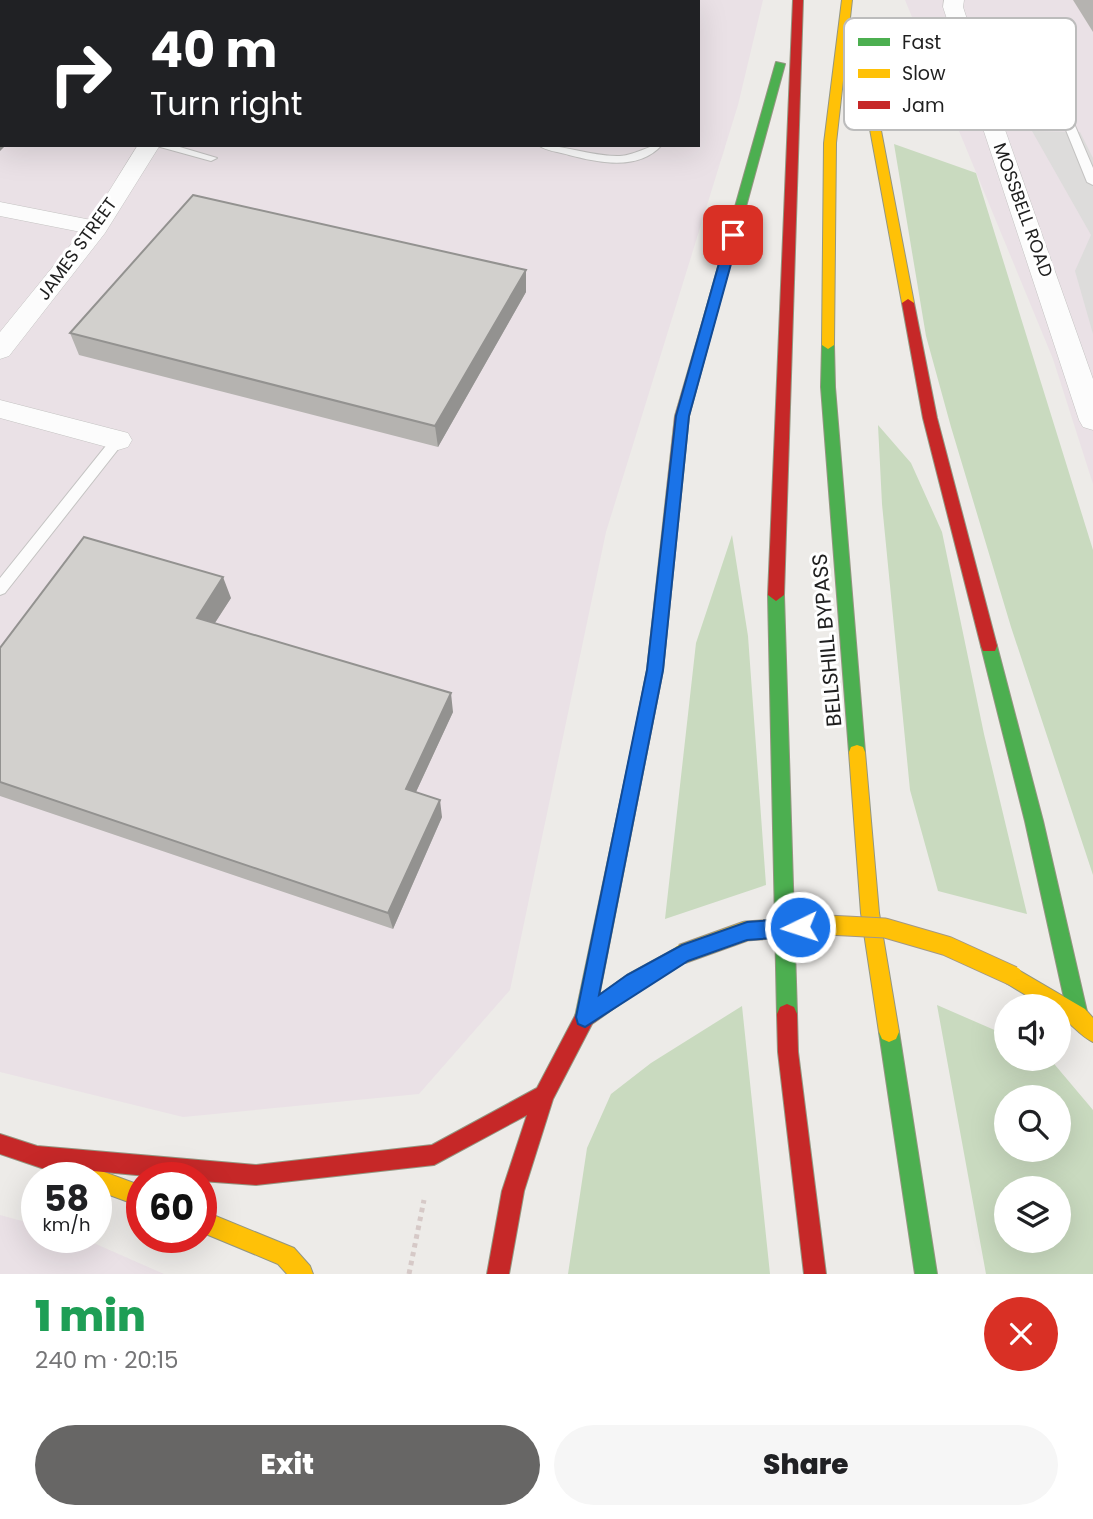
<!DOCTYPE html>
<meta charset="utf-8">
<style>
:root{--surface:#fff;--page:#f6f6f6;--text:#202124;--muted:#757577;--accent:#676665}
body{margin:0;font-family:Poppins,sans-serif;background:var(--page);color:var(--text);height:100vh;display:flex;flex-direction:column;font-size:26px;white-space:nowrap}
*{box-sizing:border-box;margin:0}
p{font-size:23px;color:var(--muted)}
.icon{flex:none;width:38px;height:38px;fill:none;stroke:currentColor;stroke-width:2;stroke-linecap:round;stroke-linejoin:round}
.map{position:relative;height:1274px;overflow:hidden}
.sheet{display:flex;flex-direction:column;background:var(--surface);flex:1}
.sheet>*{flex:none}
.top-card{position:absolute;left:0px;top:0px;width:700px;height:147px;box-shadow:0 7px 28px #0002;background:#202124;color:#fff;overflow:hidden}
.tools{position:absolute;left:994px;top:994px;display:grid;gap:14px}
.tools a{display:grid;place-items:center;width:77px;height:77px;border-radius:50%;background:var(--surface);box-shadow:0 7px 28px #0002;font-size:35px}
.speed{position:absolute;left:21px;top:1162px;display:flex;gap:14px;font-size:35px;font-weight:700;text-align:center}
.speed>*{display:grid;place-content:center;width:91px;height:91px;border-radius:50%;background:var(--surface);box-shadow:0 7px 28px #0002;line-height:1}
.speed small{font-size:18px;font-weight:400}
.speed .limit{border:10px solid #d22;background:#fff;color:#111}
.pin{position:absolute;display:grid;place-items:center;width:60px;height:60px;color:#fff;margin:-30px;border-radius:14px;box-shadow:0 4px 10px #0006}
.me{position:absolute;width:77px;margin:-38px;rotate:266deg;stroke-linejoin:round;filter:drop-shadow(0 0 5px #0008)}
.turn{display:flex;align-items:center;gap:24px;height:147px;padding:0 35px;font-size:32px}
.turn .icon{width:91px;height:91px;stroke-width:2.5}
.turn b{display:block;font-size:49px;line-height:60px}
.round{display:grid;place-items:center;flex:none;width:74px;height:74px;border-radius:37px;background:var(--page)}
.overview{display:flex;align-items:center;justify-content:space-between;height:119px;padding:0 35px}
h1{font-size:42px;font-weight:800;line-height:52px;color:#1e9e55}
.action{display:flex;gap:14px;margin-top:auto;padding:14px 35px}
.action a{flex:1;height:80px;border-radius:42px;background:var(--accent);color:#fff;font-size:28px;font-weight:800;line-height:80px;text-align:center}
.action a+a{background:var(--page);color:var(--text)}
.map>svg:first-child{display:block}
</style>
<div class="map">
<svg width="1093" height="1274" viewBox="0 0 1093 1274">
<rect width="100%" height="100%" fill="#edebe8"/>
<path fill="#eae1e6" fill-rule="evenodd" d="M 0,0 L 763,0 L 738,105 L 606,532 L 510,990 L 419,1094 L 183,1117 L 0,1072 ZM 2,2 L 698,2 L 698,145 L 2,145 Z
M 905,0 L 1093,0 L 1093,484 L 1053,359 Z
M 0,1215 L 37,1225 L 37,1237 L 80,1237 L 164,1274 L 0,1274 Z"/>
<path fill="#c9dabf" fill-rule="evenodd" d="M 894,144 L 976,173 L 1093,550 L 1093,875 L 1011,627 L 951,427 L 926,336 Z
M 878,425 L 911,463 L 942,532 L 984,734 L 1027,914 L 938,891 L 910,790 L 882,504 Z
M 732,535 L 748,636 L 766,885 L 665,919 L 696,643 Z
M 937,1005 L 1006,1035 L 1006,1059 L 1050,1059 L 1093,1110 L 1093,1274 L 986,1274 ZM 1059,1097 L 1059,1150 L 1006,1150 L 1006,1097 ZM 1059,1188 L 1059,1241 L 1006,1241 L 1006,1188 Z
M 742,1006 L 770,1274 L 568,1274 L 587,1148 L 611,1094 L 651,1063 Z"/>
<path fill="#dddcdb" d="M 1032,131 L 1080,132 L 1093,158 L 1093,334 L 1075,271 L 1091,235 Z"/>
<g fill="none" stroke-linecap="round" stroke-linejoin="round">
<g stroke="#c4c3c2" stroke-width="2">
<path id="lane" d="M 386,0 L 399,0 L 384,2 Z
M 421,0 L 442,0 L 444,2 L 422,2 Z
M 980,87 L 1061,93 L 1093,168 L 1093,185 L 1087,182 L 1053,98 L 976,92 L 976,88 Z
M 153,145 L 173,145 L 217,158 L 211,161 Z
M 538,145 C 566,145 592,157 620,156 C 637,155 647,145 662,145 C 638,171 600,163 569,155 C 559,152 546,151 538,145 Z
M 118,435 L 123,437 L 125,440 L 123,443 L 5,593 L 0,595 L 0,578 L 113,437 Z"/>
</g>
<g stroke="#c4c3c2" stroke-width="1">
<path id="street" d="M 268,0 L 288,0 L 267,2 Z
M 944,0 L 964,0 L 963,7 L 980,59 L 1093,379 L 1093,430 L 1083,427 L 1079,420 L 943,7 Z
M 138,145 L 160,145 L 105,233 L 9,356 L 0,359 L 0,332 L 81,232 L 0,216 L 0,202 L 91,220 Z
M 0,400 L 128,433 L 132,440 L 128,447 L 118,450 L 0,418 Z"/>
</g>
<g stroke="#949681" stroke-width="2">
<path id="fast" d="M 776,62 L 785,64 L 715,320 L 709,324 L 703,320 Z
M 828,341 L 834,345 L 835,387 L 865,752 L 863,757 L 857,759 L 851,757 L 849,752 L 821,387 L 822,345 Z
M 776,589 L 784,595 L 797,1014 L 794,1021 L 787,1024 L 780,1021 L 777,1014 L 768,595 Z
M 989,640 L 995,641 L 997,646 L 1043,821 L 1088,1016 L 1085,1023 L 1078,1026 L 1071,1023 L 1068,1016 L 1025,821 L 981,646 L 983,641 Z
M 642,729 L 648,731 L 650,736 L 595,1017 L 592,1024 L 585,1027 L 578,1024 L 575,1017 L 634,736 L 636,731 Z
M 889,1022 L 896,1025 L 899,1032 L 937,1274 L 915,1274 L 879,1032 L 882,1025 Z"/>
</g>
<g stroke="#949681" stroke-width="2">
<path id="slow" d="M 842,0 L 852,0 L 836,143 L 834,345 L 828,349 L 822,345 L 824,143 Z
M 856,23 L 861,26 L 914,303 L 908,307 L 902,303 L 851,26 Z
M 857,745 L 863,747 L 865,752 L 879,913 L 899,1032 L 896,1039 L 889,1042 L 882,1039 L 879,1032 L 861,913 L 849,752 L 851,747 Z
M 1013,967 L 1085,1009 L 1093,1018 L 1093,1042 C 1080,1036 1071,1023 1059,1015 L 1059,1006 L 1044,1006 L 1006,983 L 1004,976 L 1006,969 Z
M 96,1169 L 142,1186 L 142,1207 L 96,1190 L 96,1178 L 86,1178 L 89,1172 Z
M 201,1210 L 294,1248 L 310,1266 L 313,1274 L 287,1274 L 278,1264 L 201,1232 Z"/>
</g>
<g stroke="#949681" stroke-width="2">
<path id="jam" d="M 793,0 L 803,0 L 784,595 L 776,601 L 768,595 Z
M 908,299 L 914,303 L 937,418 L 997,646 L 995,651 L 983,651 L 981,646 L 923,418 L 902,303 Z
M 709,316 L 715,320 L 689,416 L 663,670 L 650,736 L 648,741 L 642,743 L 636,741 L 634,736 L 647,670 L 675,416 L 703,320 Z
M 682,945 L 689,948 L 691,954 L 689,960 L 641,989 L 592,1024 L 553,1099 L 524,1191 L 509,1274 L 487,1274 L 502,1191 L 527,1115 L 434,1165 L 256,1185 L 201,1181 L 201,1178 L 169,1178 L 71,1169 L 62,1175 L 0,1154 L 0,1134 L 37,1146 L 256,1165 L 432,1145 L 537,1088 L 578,1010 L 627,975 Z
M 787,1004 L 794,1007 L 797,1014 L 798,1052 L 826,1274 L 804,1274 L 778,1052 L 777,1014 L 780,1007 Z"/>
</g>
<path stroke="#d6c9c7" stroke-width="5" stroke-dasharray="4.5 4.5" stroke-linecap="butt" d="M 409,1274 L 424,1200"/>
<use href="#lane" fill="#fcfcfc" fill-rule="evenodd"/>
<use href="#street" fill="#fcfcfc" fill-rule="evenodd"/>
<use href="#fast" fill="#4caf50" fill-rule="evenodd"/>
<use href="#slow" fill="#ffc107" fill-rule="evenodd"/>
<use href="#jam" fill="#c62828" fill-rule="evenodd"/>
<g stroke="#a29886" stroke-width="21" stroke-linecap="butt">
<path id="slow-bridge" d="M 682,954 L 746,931 L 827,925 L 885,928 L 947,946 L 1013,976"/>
</g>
<use href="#slow-bridge" stroke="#ffc107" stroke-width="19"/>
</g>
<path fill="#b5b3b0" d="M 0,0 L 76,0 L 74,2 L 0,2 Z
M 1073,0 L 1093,0 L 1093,32 Z
M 526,270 L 526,292 L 438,447 L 79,355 L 70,333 Z
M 231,598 L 215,623 L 453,712 L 416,792 L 442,817 L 393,929 L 0,796 L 0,648 Z"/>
<path fill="#939290" d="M 58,0 L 76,0 L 74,2 L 58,2 Z
M 2,111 L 2,145 L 6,145 L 0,151 L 0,113 Z
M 526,270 L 526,292 L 438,447 L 435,426 Z
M 223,577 L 231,598 L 205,638 L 197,618 Z
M 451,693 L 453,712 L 409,807 L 406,789 Z
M 440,800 L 442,817 L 393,929 L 388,913 Z"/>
<path fill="#d2d0cd" stroke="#939290" stroke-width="2" d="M 0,73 L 2,73 L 2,111 L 0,113 Z
M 193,195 L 526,270 L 435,426 L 70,333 Z
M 84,537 L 223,577 L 197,618 L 451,693 L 406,789 L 440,800 L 388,913 L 0,782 L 0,648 Z"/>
<path fill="#1a73e8" stroke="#114b97" stroke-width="2" d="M 733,232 L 739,235 L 689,416 L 663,670 L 599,995 L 627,975 L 682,945 L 747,922 L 800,918 L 807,920 L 809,927 L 807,933 L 800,936 L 747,940 L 688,961 L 585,1027 L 578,1024 L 576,1017 L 647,670 L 676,416 L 727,235 Z"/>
<g text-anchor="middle" stroke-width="6" stroke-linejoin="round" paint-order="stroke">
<g font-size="18" fill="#1f1f1f" stroke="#fff">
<text transform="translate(1023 210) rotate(70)" y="6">MOSSBELL ROAD</text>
<text transform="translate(77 249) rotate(-54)" y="6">JAMES STREET</text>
</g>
<g font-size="21" fill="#1f1f1f" stroke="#fff">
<text transform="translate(827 640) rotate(-95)" y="7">BELLSHILL BYPASS</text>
</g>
</g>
<rect x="844" y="18" width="232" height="112" rx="10" fill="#fff" stroke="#bcbcbc" stroke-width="2"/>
<rect x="858" y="38" width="32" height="8" fill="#4caf50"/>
<rect x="858" y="69" width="32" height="9" fill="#ffc107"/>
<rect x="858" y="101" width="32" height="8" fill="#c62828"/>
<g font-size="19" fill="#1f1f1f">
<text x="902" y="49">Fast</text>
<text x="902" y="80">Slow</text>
<text x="902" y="112">Jam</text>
</g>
</svg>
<div class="tools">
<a><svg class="icon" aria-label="sound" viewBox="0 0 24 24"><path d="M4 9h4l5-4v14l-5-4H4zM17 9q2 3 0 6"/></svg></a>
<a><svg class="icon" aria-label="search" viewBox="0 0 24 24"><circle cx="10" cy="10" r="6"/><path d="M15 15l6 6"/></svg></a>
<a><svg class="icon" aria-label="layers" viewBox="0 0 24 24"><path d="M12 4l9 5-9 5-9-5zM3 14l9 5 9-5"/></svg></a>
</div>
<div class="speed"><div>58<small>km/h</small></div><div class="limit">60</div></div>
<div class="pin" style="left:733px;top:235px;background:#d93025"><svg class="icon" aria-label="arrive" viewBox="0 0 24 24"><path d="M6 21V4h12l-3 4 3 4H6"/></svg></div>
<svg class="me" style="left:800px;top:927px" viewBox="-20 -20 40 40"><circle r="17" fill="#1a73e8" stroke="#fff" stroke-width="3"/><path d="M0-11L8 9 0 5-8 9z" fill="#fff"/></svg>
<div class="top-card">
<div class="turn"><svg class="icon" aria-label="right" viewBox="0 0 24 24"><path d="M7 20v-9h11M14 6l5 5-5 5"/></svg><div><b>40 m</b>Turn right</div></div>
</div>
</div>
<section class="sheet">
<div class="overview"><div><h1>1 min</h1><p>240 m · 20:15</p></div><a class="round" style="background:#d93025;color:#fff"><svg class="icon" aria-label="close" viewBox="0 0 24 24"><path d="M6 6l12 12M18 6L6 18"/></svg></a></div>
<div class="action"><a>Exit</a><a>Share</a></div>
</section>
